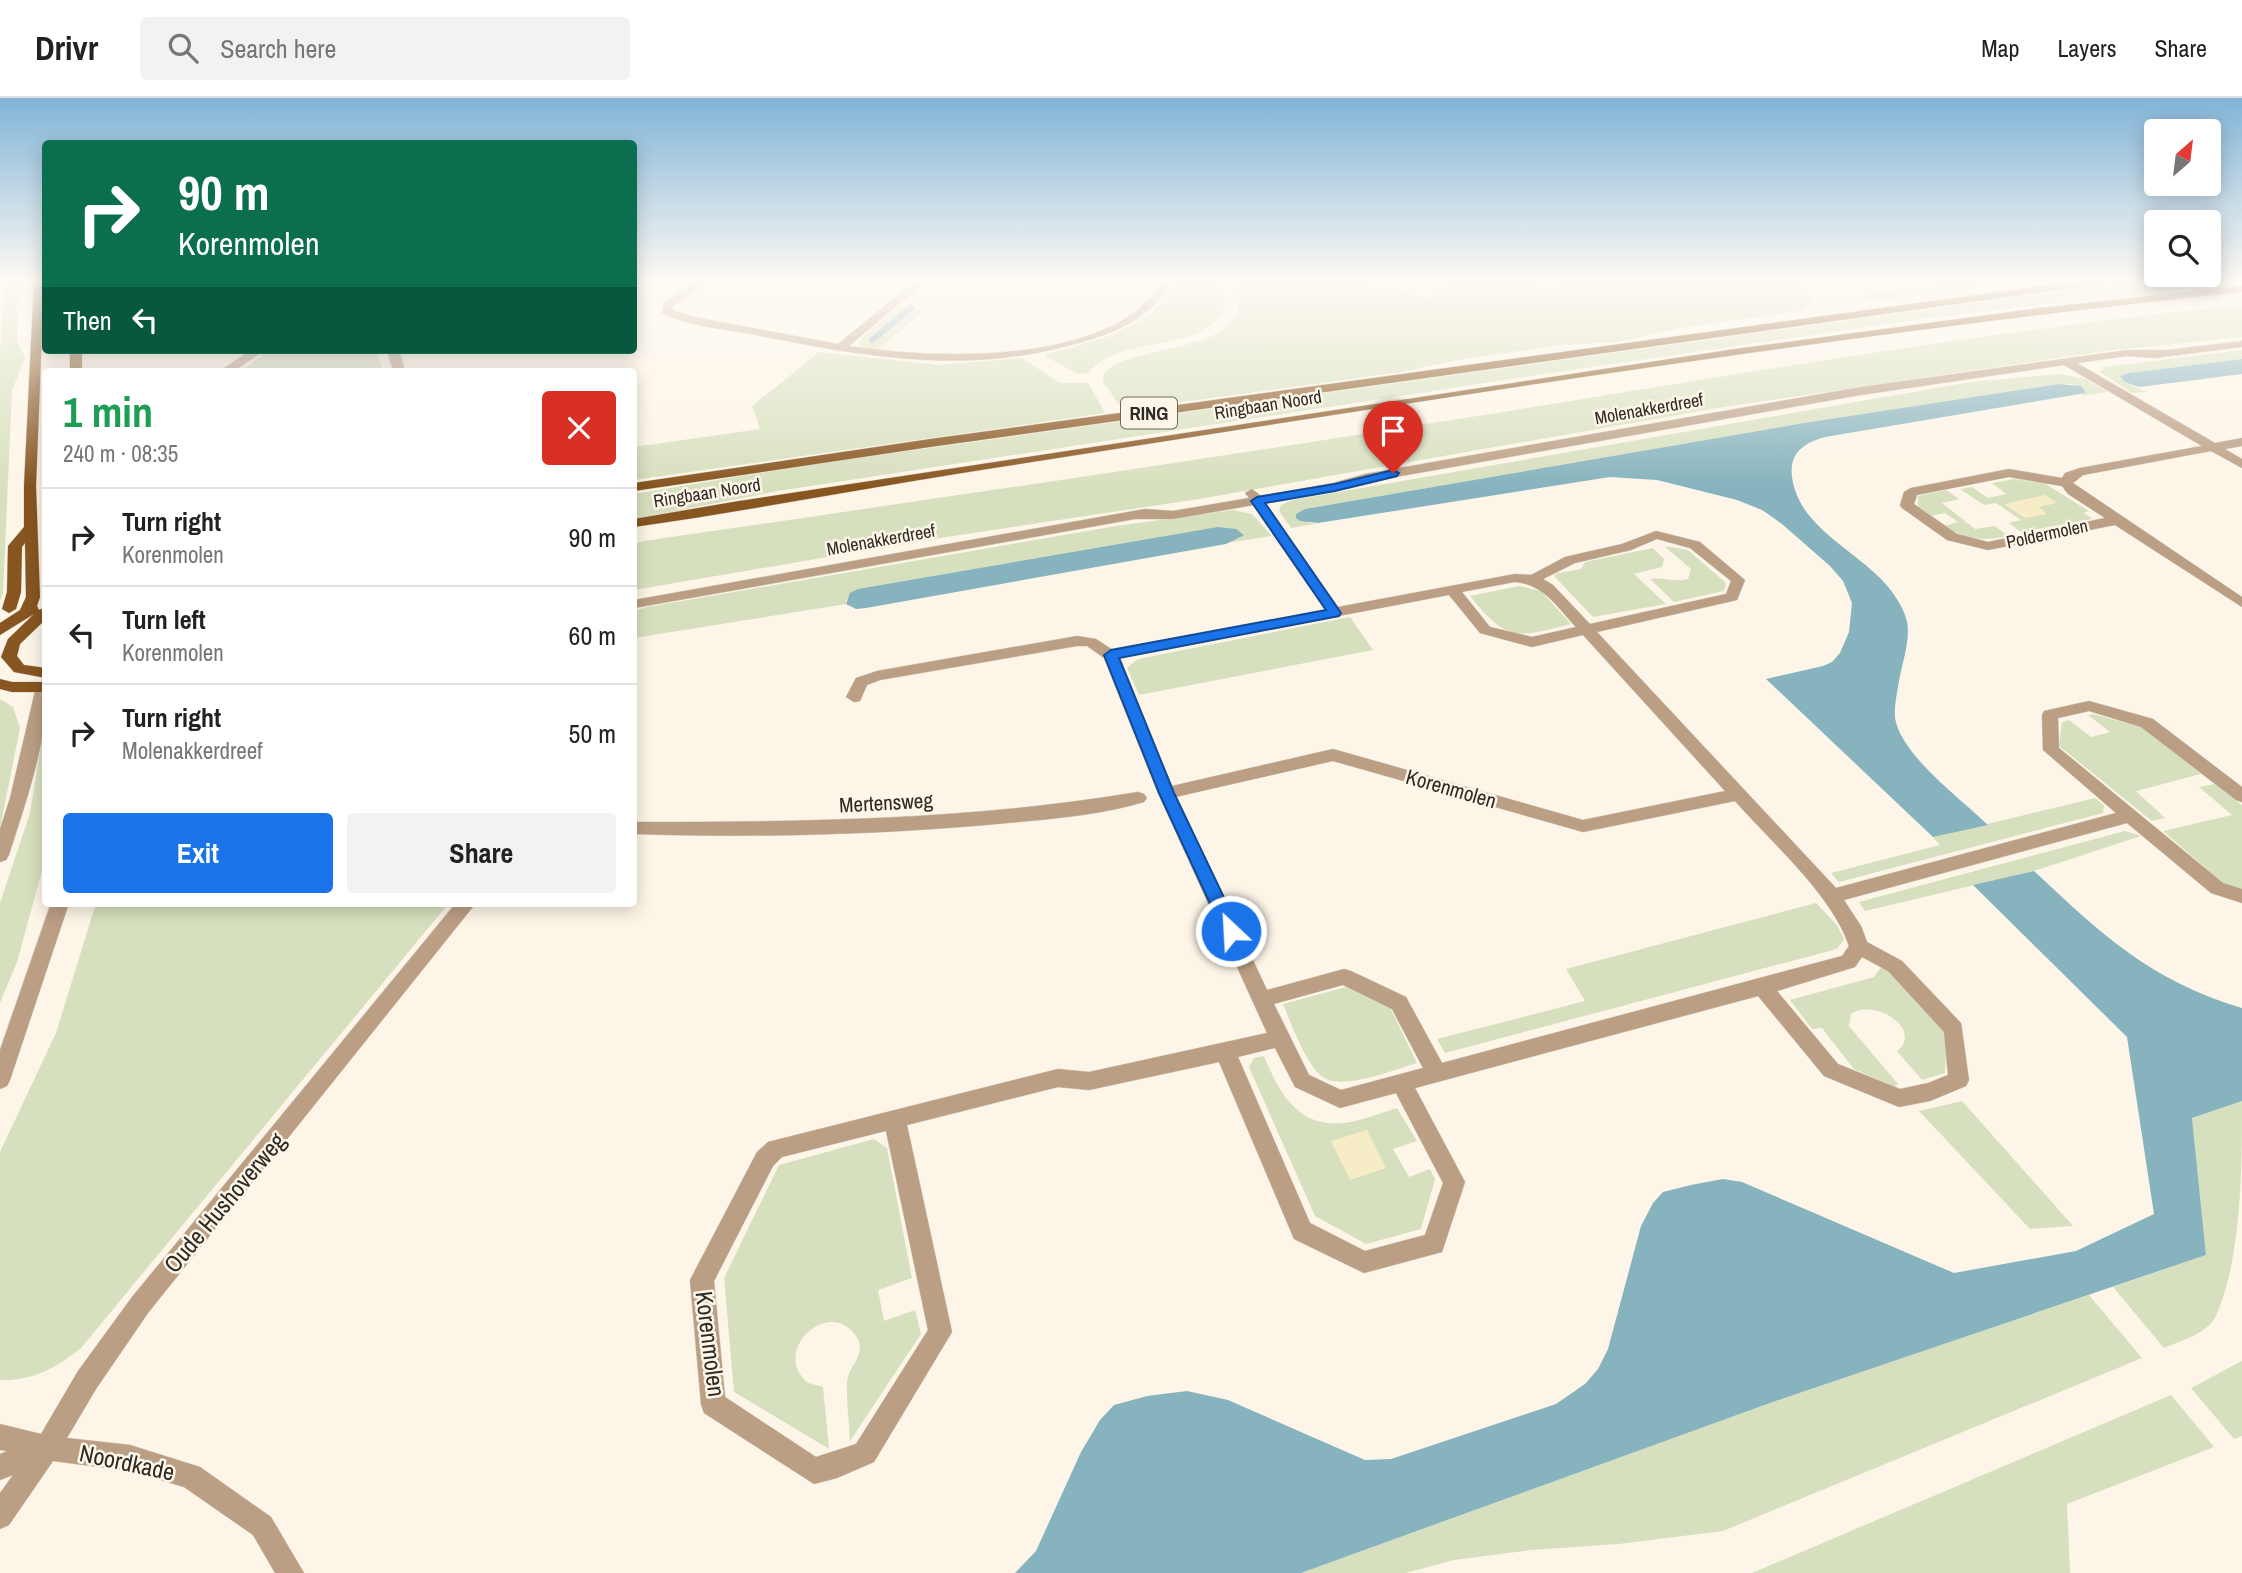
<!DOCTYPE html>
<meta charset="utf-8">
<style>
:root{--surface:#fff;--page:#f2f2f2;--text:#222;--muted:#767676;--line:#e0e0e0;--accent:#1a73e8}
body{margin:0;font-family:"Archivo Narrow",sans-serif;background:var(--page);color:var(--text);height:100vh;display:flex;flex-direction:column;font-size:26px;white-space:nowrap}
*{box-sizing:border-box;margin:0}
p{font-size:23px;color:var(--muted)}
.icon{flex:none;width:38px;height:38px;fill:none;stroke:currentColor;stroke-width:2;stroke-linecap:round;stroke-linejoin:round}
.map{position:relative;flex:1;overflow:hidden}
.drawer{position:absolute;left:42px;top:270px;width:595px;height:539px;display:flex;flex-direction:column;background:var(--surface);border-radius:7px;box-shadow:0 4px 18px #0003}
.drawer>*{flex:none}
.top-card{position:absolute;left:42px;top:42px;width:595px;height:214px;border-radius:7px;box-shadow:0 4px 18px #0003;background:#0b6e4f;color:#fff;overflow:hidden}
.needle{width:46px;rotate:28deg}
.buttons{position:absolute;left:2144px;top:21px;display:grid;gap:14px}
.buttons a{display:grid;place-items:center;width:77px;height:77px;border-radius:7px;background:var(--surface);box-shadow:0 4px 18px #0003;font-size:35px}
.pin{position:absolute;display:grid;place-items:center;width:60px;height:60px;color:#fff;margin:-72px -30px;border-radius:50% 50% 50% 0;rotate:-45deg;box-shadow:0 0 7px #0007}
.pin .icon{rotate:45deg}
.me{position:absolute;width:77px;margin:-38px;rotate:335deg;stroke-linejoin:round;filter:drop-shadow(0 0 5px #0008)}
.turn{display:flex;align-items:center;gap:24px;height:147px;padding:0 21px;font-size:32px}
.turn .icon{width:91px;height:91px;stroke-width:2.5}
.turn b{display:block;font-size:49px;line-height:60px}
.then{display:flex;align-items:center;height:66px;padding:0 21px;background:#0003;gap:14px;font-size:26px}
.round{display:grid;place-items:center;flex:none;width:74px;height:74px;border-radius:7px;background:var(--page)}
.overview{display:flex;align-items:center;justify-content:space-between;height:119px;padding:0 21px}
h1{font-size:42px;font-weight:800;line-height:52px;color:#1e9e55}
.action{display:flex;gap:14px;margin-top:auto;padding:14px 21px}
.action a{flex:1;height:80px;border-radius:7px;background:var(--accent);color:#fff;font-size:28px;font-weight:800;line-height:80px;text-align:center}
.action a+a{background:var(--page);color:var(--text)}
ul{padding:0;list-style:none}
li{display:flex;align-items:center;gap:21px;height:98px;padding:0 21px;border-top:2px solid var(--line)}
li div{flex:1}
li b{display:block;font-size:26px}
li em{font-style:normal}
header{display:flex;align-items:center;gap:42px;box-sizing:border-box;height:98px;padding:0 35px;background:var(--surface);border-bottom:2px solid var(--line)}
header strong{font-size:33px}
nav{display:flex;gap:38px;margin-inline-start:auto;font-size:24px}
.search{width:490px;height:63px;background:var(--page);display:flex;align-items:center;gap:18px;box-sizing:border-box;padding:0 24px;border-radius:7px;color:var(--muted);font-size:26px}
.map>svg:first-child{display:block}
</style>
<header>
<strong>Drivr</strong>
<div class="search"><svg class="icon" aria-label="search" viewBox="0 0 24 24"><circle cx="10" cy="10" r="6"/><path d="M15 15l6 6"/></svg>Search here</div>
<nav><a>Map</a><a>Layers</a><a>Share</a></nav>
</header>
<div class="map">
<svg width="2242" height="1475" viewBox="0 0 2242 1475">
<rect width="100%" height="100%" fill="#fdf5e7"/>
<path fill="#d7e0be" d="M 5,183 L 28,183 L 28,193 L 17,205 L 17,242 L 25,260 L 12,292 L 3,495 L 0,503 L 0,254 Z
M 1178,183 L 1219,183 L 1225,205 C 1212,258 1117,234 1088,276 L 1075,275 L 1044,257 C 1089,245 1155,230 1178,183 Z
M 1232,183 L 1359,183 L 1433,201 L 1447,186 L 1445,183 L 1530,183 L 1541,188 L 1572,183 L 1796,183 L 1814,202 L 1801,213 L 1686,229 L 1618,244 L 1561,247 L 1457,262 L 1402,274 L 1123,312 L 1103,284 L 1104,275 C 1134,246 1229,255 1238,210 C 1240,201 1235,191 1232,183 Z
M 1954,183 L 2021,183 L 1877,203 L 1849,200 Z
M 2131,183 L 2242,183 L 1936,219 L 1564,273 L 778,393 L 634,421 L 634,396 L 814,366 Z
M 2242,207 L 2242,239 L 2105,253 L 1717,310 L 1199,401 L 933,441 L 634,492 L 634,446 L 644,443 C 920,403 1195,363 1471,319 C 1727,278 1984,233 2242,207 Z
M 900,208 L 924,213 L 877,252 L 862,250 L 859,245 L 862,240 Z
M 281,252 L 376,252 L 383,273 L 241,273 L 267,254 Z
M 2242,252 L 2242,261 L 2129,275 L 2131,287 L 2148,294 L 2132,295 L 2100,274 L 2104,269 Z
M 819,254 L 939,267 L 1022,260 L 1060,285 L 1088,285 L 1105,315 L 634,382 L 634,349 L 760,331 L 752,308 Z
M 2060,276 L 2085,281 L 2107,294 L 2081,298 L 2086,295 L 2074,286 L 2059,286 L 1804,325 L 1305,411 L 1309,425 L 1318,425 L 1291,430 L 1279,413 L 1281,407 L 1293,402 L 1971,284 Z
M 2014,381 L 2044,385 L 2089,413 L 2084,415 L 2093,421 L 2021,434 L 2009,425 L 2021,422 L 1996,405 L 1984,407 L 1960,391 L 1972,389 L 1988,400 L 2006,396 L 1992,385 Z
M 1946,392 L 1959,401 L 1942,405 L 1975,431 L 1995,428 L 2008,438 C 1982,443 1967,443 1945,428 L 1958,424 L 1945,415 L 1931,418 L 1918,408 L 1918,398 Z
M 1233,412 L 1252,416 L 1272,438 L 846,502 L 846,506 L 634,540 L 634,513 L 647,509 L 1116,428 Z
M 1664,448 L 1688,452 L 1726,485 L 1724,493 L 1674,504 L 1650,481 C 1661,478 1673,485 1688,481 L 1691,471 Z
M 1653,450 L 1664,461 L 1662,469 L 1634,476 L 1666,506 L 1593,519 L 1554,478 L 1558,475 L 1581,471 L 1585,464 Z
M 1519,488 L 1541,493 L 1571,526 C 1516,540 1507,544 1470,498 Z
M 1350,519 L 1373,552 L 1139,597 L 1127,570 L 1138,561 Z
M 0,601 L 13,609 L 20,630 L 0,730 Z
M 2093,616 L 2144,630 L 2201,676 L 2136,693 L 2165,720 L 2152,723 L 2059,648 L 2062,624 L 2069,622 L 2091,639 L 2110,634 L 2088,617 Z
M 45,622 L 45,762 L 17,864 L 0,905 L 0,805 L 30,715 Z
M 2215,686 L 2242,707 L 2242,791 L 2224,786 L 2163,733 L 2232,717 L 2199,689 Z
M 2095,700 L 2104,707 L 2103,715 L 1839,784 L 1831,775 L 1940,747 L 1933,739 Z
M 2125,733 L 2141,738 L 2034,773 L 1865,813 L 1859,804 Z
M 96,805 L 449,805 L 81,1250 C 56,1270 33,1283 0,1282 L 0,1054 L 56,935 Z
M 1816,805 L 1837,827 L 1844,841 L 1837,851 L 1445,955 L 1437,941 L 1585,903 L 1566,871 Z
M 1882,868 L 1888,871 L 1947,937 L 1945,975 L 1922,982 L 1897,953 C 1924,933 1876,899 1851,916 L 1849,928 L 1898,986 L 1895,989 L 1854,971 L 1822,930 L 1812,931 L 1790,902 L 1874,879 Z
M 1346,889 L 1389,907 L 1417,965 C 1396,971 1347,991 1326,981 C 1308,973 1291,925 1283,906 Z
M 1264,958 C 1279,995 1298,1030 1344,1025 C 1361,1023 1380,1015 1397,1010 L 1417,1043 L 1393,1051 L 1409,1079 L 1430,1071 L 1435,1081 L 1421,1131 L 1366,1146 L 1315,1118 L 1249,969 L 1254,960 Z
M 1962,1003 L 2073,1128 L 2030,1131 L 1919,1013 Z
M 2242,1003 C 2242,1072 2242,1160 2215,1220 C 2204,1237 2182,1242 2164,1250 L 2113,1189 L 2206,1157 L 2192,1020 Z
M 874,1041 L 887,1050 L 912,1180 L 878,1192 L 884,1223 L 915,1212 L 921,1236 L 850,1343 C 849,1323 846,1302 847,1283 C 848,1267 872,1254 852,1233 C 825,1203 771,1254 808,1285 L 823,1289 L 829,1351 L 734,1294 L 724,1180 L 779,1067 Z
M 2089,1197 L 2142,1260 L 1723,1433 L 1619,1446 L 1531,1452 L 1454,1462 L 1406,1475 L 1301,1475 L 1770,1305 Z
M 2242,1263 L 2242,1338 L 2234,1341 L 2191,1290 Z
M 2171,1297 L 2214,1349 L 2067,1406 L 2070,1475 L 1752,1475 Z"/>
<path fill="#f6edc7" d="M 2045,397 L 2057,405 L 2039,409 L 2047,416 L 2025,420 L 2004,406 Z
M 1367,1032 L 1386,1070 L 1350,1082 L 1331,1043 Z"/>
<path fill="#86b3be" d="M 2242,261 L 2242,276 L 2139,289 L 2125,284 L 2120,278 L 2129,275 Z
M 2059,286 L 2081,288 L 2086,295 L 1825,339 C 1804,345 1789,355 1792,379 C 1798,426 1849,449 1880,480 C 1890,490 1902,506 1906,520 C 1912,538 1902,565 1899,583 C 1897,595 1894,608 1895,620 C 1901,657 1961,701 1988,727 L 1933,739 L 1766,581 L 1823,568 L 1832,564 L 1840,555 L 1849,534 L 1852,505 L 1843,483 L 1830,468 L 1782,426 L 1762,412 L 1737,402 L 1657,382 L 1610,379 L 1318,425 L 1300,423 L 1296,420 L 1296,416 L 1305,411 L 1804,325 Z
M 1218,429 L 1236,431 L 1244,437 L 1226,446 L 866,510 L 856,511 L 846,506 L 850,495 L 858,491 Z
M 2034,773 C 2101,836 2151,883 2242,910 L 2242,1003 L 2192,1020 L 2206,1157 L 1770,1305 L 1301,1475 L 1015,1475 L 1036,1453 L 1081,1354 L 1100,1322 L 1114,1307 L 1147,1298 L 1187,1293 L 1228,1302 L 1365,1362 L 1391,1361 L 1556,1306 L 1585,1286 L 1598,1271 L 1608,1251 L 1641,1128 L 1653,1105 L 1663,1094 L 1691,1087 L 1723,1081 L 1742,1084 L 1954,1175 L 2076,1153 L 2154,1116 L 2127,939 L 1973,787 Z"/>
<g fill="none" stroke-linecap="round" stroke-linejoin="round">
<path stroke="#86b3be" stroke-width="6" d="M 872,242 L 911,210"/>
<g stroke="#d8d1c4" stroke-width="1">
<path id="minor" d="M 697,183 L 709,183 L 673,208 L 672,212 L 695,219 L 838,246 L 915,183 L 926,183 L 849,248 C 933,261 1114,269 1162,183 L 1172,183 C 1153,218 1120,233 1082,244 C 971,277 872,260 761,238 C 729,231 692,230 662,215 L 664,204 Z
M 2242,243 L 2242,249 L 2155,260 L 2127,258 L 2077,265 L 2215,345 L 2242,340 L 2242,348 L 2225,351 L 2242,361 L 2242,370 L 2211,353 L 2083,377 L 2073,385 L 2242,499 L 2242,509 L 2115,427 L 1988,452 L 1947,442 L 1902,410 L 1900,407 L 1904,394 L 1911,390 L 2009,371 L 2062,380 L 2065,375 L 2080,370 L 2202,348 L 2064,267 L 1861,297 L 1367,384 L 1335,393 L 1265,405 L 1338,509 L 1515,476 L 1531,477 L 1565,459 L 1622,446 L 1656,433 L 1700,444 L 1745,482 L 1737,502 L 1597,534 L 1836,790 L 2116,715 L 2043,652 L 2042,617 L 2044,613 L 2089,603 L 2153,621 L 2242,689 L 2242,704 L 2236,702 L 2141,629 L 2089,613 L 2058,620 L 2059,650 L 2223,785 L 2242,791 L 2242,805 L 2211,795 L 2127,725 L 1844,802 L 1861,828 L 1867,844 L 1902,863 L 1961,925 L 1969,982 L 1966,988 L 1930,1003 L 1899,1009 L 1824,978 L 1758,898 L 1415,990 L 1465,1084 L 1442,1154 L 1364,1175 L 1294,1141 L 1219,964 L 1089,992 L 1058,989 L 907,1027 L 952,1234 L 874,1364 L 837,1380 L 814,1386 L 704,1315 L 701,1306 L 690,1182 L 757,1054 L 768,1044 L 1058,971 L 1089,974 L 1267,935 L 1158,695 L 1104,560 L 1087,548 L 1077,548 L 880,582 L 867,587 L 860,603 L 854,604 L 846,599 L 856,580 L 877,573 L 1077,538 L 1096,541 L 1113,552 L 1325,512 L 1254,407 L 1173,421 L 1135,421 L 634,510 L 634,502 L 1145,411 L 1173,413 L 1249,400 L 1245,395 L 1252,391 L 1261,398 L 1333,385 L 1365,376 L 1861,289 L 2127,252 L 2168,252 ZM 2009,379 L 2062,388 L 2068,396 L 2105,420 L 1988,444 L 1957,436 L 1914,406 L 1917,397 ZM 1657,441 L 1690,450 L 1731,483 L 1726,496 L 1590,526 L 1553,487 L 1543,481 L 1575,465 L 1631,452 ZM 1515,484 C 1544,486 1558,510 1576,529 L 1532,539 L 1490,529 L 1462,494 ZM 1449,497 L 1480,535 L 1532,549 L 1583,537 L 1725,693 L 1583,722 L 1333,651 L 1172,688 L 1120,560 ZM 1333,663 L 1583,734 L 1735,703 C 1771,744 1832,797 1849,848 L 1842,858 L 1442,965 L 1406,899 L 1351,873 L 1344,871 L 1267,892 L 1176,699 ZM 1862,859 L 1888,873 L 1944,934 L 1948,977 L 1928,985 L 1900,991 L 1838,966 L 1777,893 L 1855,869 ZM 1343,887 L 1392,911 L 1423,970 L 1341,992 L 1309,977 L 1274,906 ZM 1275,950 L 1295,989 L 1340,1010 L 1396,995 L 1443,1085 L 1425,1137 L 1365,1153 L 1310,1125 L 1238,959 ZM 886,1033 L 928,1232 L 856,1346 L 816,1359 L 725,1299 L 714,1183 L 773,1068 L 782,1059 Z
M 251,252 L 265,252 L 234,273 L 220,273 Z
M 387,252 L 399,252 L 405,273 L 393,273 Z
M 44,584 C 56,619 21,719 9,757 L 6,762 L 0,764 L 0,731 L 10,700 L 36,589 Z
M 1138,694 L 1144,696 L 1147,700 L 1144,704 C 1094,719 1037,722 986,727 C 869,737 750,740 634,736 L 634,724 C 803,724 971,722 1138,694 Z
M 51,805 L 69,805 L 10,982 L 7,988 L 0,991 L 0,952 Z
M 456,805 L 476,805 L 148,1215 L 96,1291 L 67,1340 L 130,1347 L 200,1369 L 271,1419 L 304,1475 L 275,1475 L 253,1437 L 184,1389 L 130,1373 L 53,1363 L 9,1427 L 0,1431 L 0,1395 L 13,1377 L 0,1382 L 0,1356 L 7,1353 L 0,1352 L 0,1326 L 41,1336 L 78,1273 L 132,1199 Z"/>
</g>
<g stroke="#d8d1c4" stroke-width="1">
<path id="major" d="M 34,183 L 44,183 L 36,388 L 40,499 L 37,508 L 39,512 L 46,509 L 46,521 L 20,546 L 17,558 L 24,567 L 46,570 L 46,580 L 14,574 L 1,559 L 8,541 L 34,516 L 0,537 L 0,525 L 20,512 L 26,499 L 25,445 L 22,449 L 21,494 L 16,511 L 9,515 L 2,511 L 7,494 L 8,448 L 24,429 L 24,388 Z
M 2078,183 L 2105,183 L 2100,186 L 930,349 L 634,393 L 634,385 L 930,341 Z
M 2242,188 L 2242,194 C 1811,239 1384,309 956,376 C 848,393 741,414 634,429 L 634,421 L 733,404 L 1735,251 L 2039,210 Z
M 70,252 L 82,252 L 82,273 L 70,273 Z
M 0,581 L 12,584 L 46,584 L 46,594 L 12,594 L 0,591 Z"/>
</g>
<use href="#minor" fill="#bb9f85" fill-rule="evenodd"/>
<use href="#major" fill="#875520" fill-rule="evenodd"/>
</g>
<linearGradient id="sky" x2="0" y2="1"><stop stop-color="#81b4d7"/><stop offset="0.47" stop-color="#fefaf4"/><stop offset="1" stop-color="#fefaf4" stop-opacity="0"/></linearGradient>
<rect width="2242" height="389" fill="url(#sky)"/>
<path fill="#1a73e8" stroke="#114b97" stroke-width="2" d="M 1393,372 L 1399,375 L 1397,378 L 1335,393 L 1265,405 L 1341,515 L 1339,518 L 1119,560 L 1174,695 L 1240,833 L 1237,838 L 1225,838 L 1159,695 L 1104,557 L 1111,552 L 1326,512 L 1251,403 L 1257,399 L 1335,386 Z"/>
<g text-anchor="middle" stroke-width="5" stroke-linejoin="round" paint-order="stroke">
<g font-size="18" fill="#2e2b26" stroke="#fdf5e7">
<text transform="translate(1268 307) rotate(-9)" y="6">Ringbaan Noord</text>
<text transform="translate(1649 311) rotate(-10)" y="6">Molenakkerdreef</text>
<text transform="translate(707 395) rotate(-9)" y="6">Ringbaan Noord</text>
<text transform="translate(2047 436) rotate(-12)" y="6">Poldermolen</text>
<text transform="translate(881 442) rotate(-10)" y="6">Molenakkerdreef</text>
</g>
<rect fill="#fdf5e7" stroke="#6c6860" stroke-width="2" x="1121" y="299.5" width="56" height="31" rx="5"/>
<g font-size="19" font-weight="bold" fill="#2e2b26">
<text x="1149" y="322">RING</text>
</g>
<g font-size="21" fill="#2e2b26" stroke="#fdf5e7">
<text transform="translate(1451 691) rotate(16)" y="7">Korenmolen</text>
<text transform="translate(886 705) rotate(-3)" y="7">Mertensweg</text>
</g>
<g font-size="24" fill="#2e2b26" stroke="#fdf5e7">
<text transform="translate(225 1105) rotate(-50)" y="8">Oude Hushoverweg</text>
<text transform="translate(710 1246) rotate(83)" y="8">Korenmolen</text>
<text transform="translate(127 1365) rotate(12)" y="8">Noordkade</text>
</g>
</g>
</svg>
<div class="buttons">
<a><svg class="needle" viewBox="-14 -14 28 28"><path d="M0-13l5 13h-10z" fill="#e53935"/><path d="M0 13l5-13h-10z" fill="#767676"/></svg></a>
<a><svg class="icon" aria-label="search" viewBox="0 0 24 24"><circle cx="10" cy="10" r="6"/><path d="M15 15l6 6"/></svg></a>
</div>
<div class="pin" style="left:1393px;top:375px;background:#d93025"><svg class="icon" aria-label="arrive" viewBox="0 0 24 24"><path d="M6 21V4h12l-3 4 3 4H6"/></svg></div>
<svg class="me" style="left:1231px;top:833px" viewBox="-20 -20 40 40"><circle r="17" fill="#1a73e8" stroke="#fff" stroke-width="3"/><path d="M0-11L8 9 0 5-8 9z" fill="#fff"/></svg>
<div class="top-card">
<div class="turn"><svg class="icon" aria-label="right" viewBox="0 0 24 24"><path d="M7 20v-9h11M14 6l5 5-5 5"/></svg><div><b>90 m</b>Korenmolen</div></div>
<div class="then">Then<svg class="icon" aria-label="left" viewBox="0 0 24 24"><path d="M17 20v-9H6M10 6l-5 5 5 5"/></svg></div>
</div>
<section class="drawer">
<div class="overview"><div><h1>1 min</h1><p>240 m · 08:35</p></div><a class="round" style="background:#d93025;color:#fff"><svg class="icon" aria-label="close" viewBox="0 0 24 24"><path d="M6 6l12 12M18 6L6 18"/></svg></a></div>
<ul>
<li><svg class="icon" aria-label="right" viewBox="0 0 24 24"><path d="M7 20v-9h11M14 6l5 5-5 5"/></svg><div><b>Turn right</b><p>Korenmolen</p></div><em>90 m</em></li>
<li><svg class="icon" aria-label="left" viewBox="0 0 24 24"><path d="M17 20v-9H6M10 6l-5 5 5 5"/></svg><div><b>Turn left</b><p>Korenmolen</p></div><em>60 m</em></li>
<li><svg class="icon" aria-label="right" viewBox="0 0 24 24"><path d="M7 20v-9h11M14 6l5 5-5 5"/></svg><div><b>Turn right</b><p>Molenakkerdreef</p></div><em>50 m</em></li>
</ul>
<div class="action"><a>Exit</a><a>Share</a></div>
</section>
</div>
